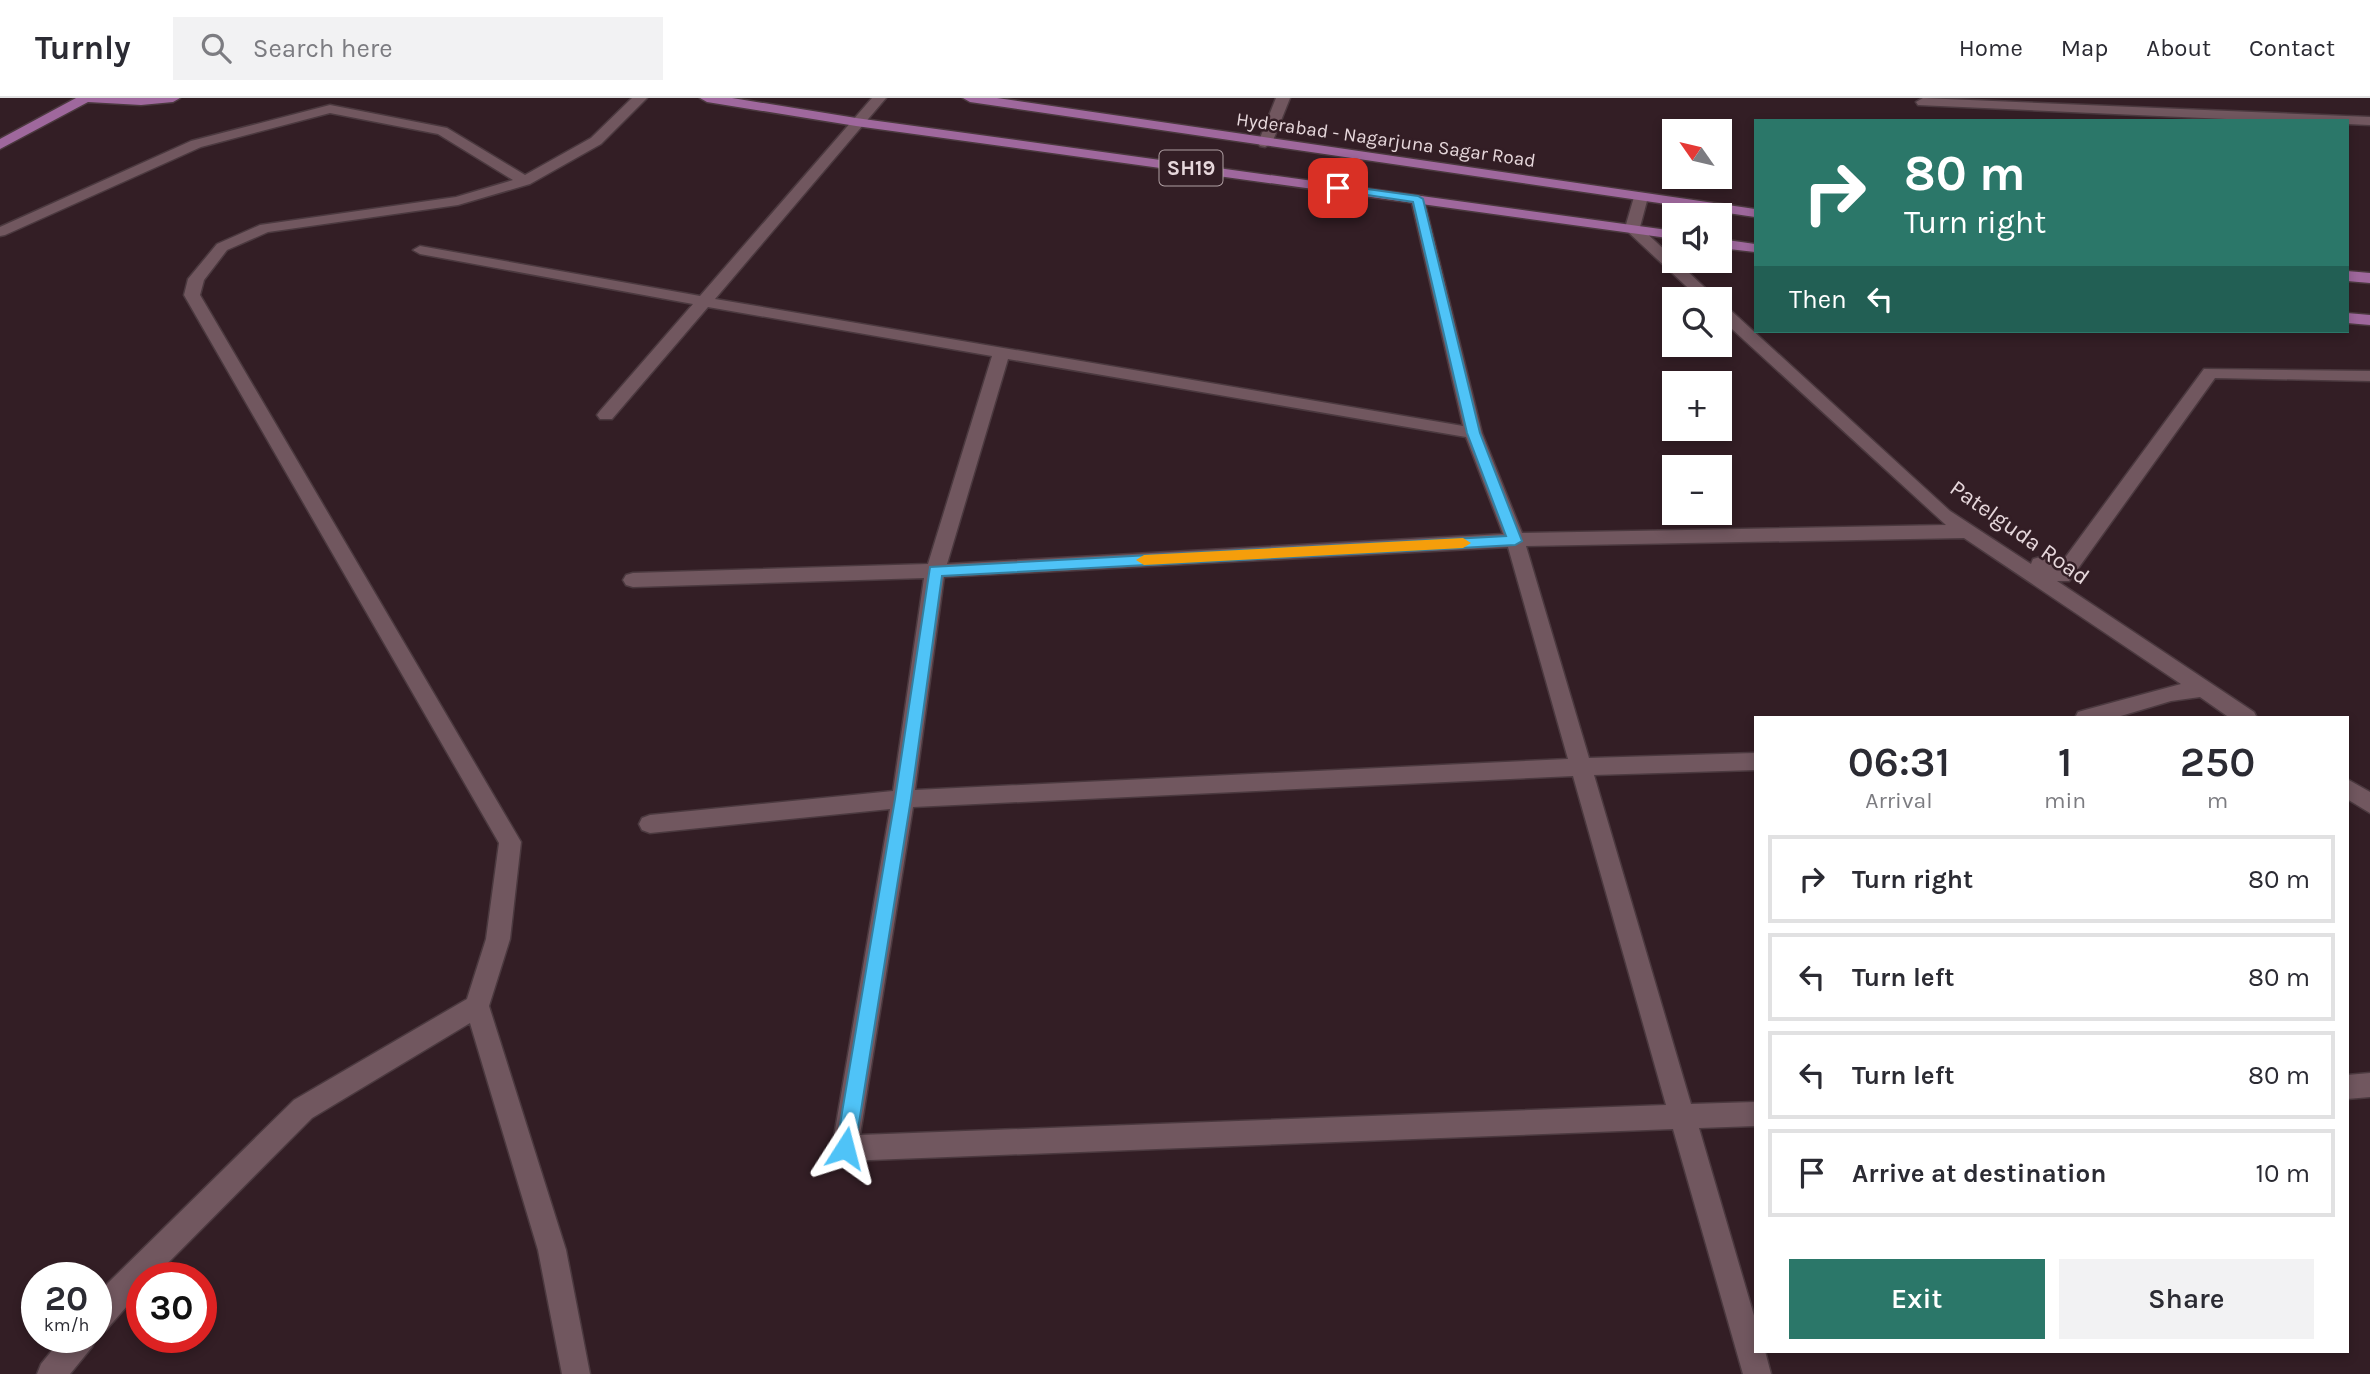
<!DOCTYPE html>
<meta charset="utf-8">
<style>
:root{--surface:#fff;--page:#f2f2f3;--text:#2b2b33;--muted:#7c7c81;--line:#e1e1e2;--accent:#2b7769}
body{margin:0;font-family:Karla,sans-serif;background:var(--page);color:var(--text);height:100vh;display:flex;flex-direction:column;font-size:26px;white-space:nowrap}
*{box-sizing:border-box;margin:0}
p{font-size:23px;color:var(--muted)}
.icon{flex:none;width:38px;height:38px;fill:none;stroke:currentColor;stroke-width:2;stroke-linecap:round;stroke-linejoin:round}
.map{position:relative;flex:1;overflow:hidden}
.drawer{position:absolute;left:1754px;top:618px;width:595px;height:637px;display:flex;flex-direction:column;background:var(--surface);border-radius:0px;box-shadow:0 4px 10px #0003}
.drawer>*{flex:none}
.hud{position:absolute;left:1754px;top:21px;width:595px;height:214px;border-radius:0px;box-shadow:0 4px 10px #0003;background:#2b7769;color:#fff;overflow:hidden}
.needle{width:46px;rotate:304deg}
.fabs{position:absolute;left:1662px;top:21px;display:grid;gap:14px}
.fabs a{display:grid;place-items:center;width:70px;height:70px;border-radius:0px;background:var(--surface);box-shadow:0 4px 10px #0003;font-size:35px}
.speed{position:absolute;left:21px;top:1164px;display:flex;gap:14px;font-size:35px;font-weight:700;text-align:center}
.speed>*{display:grid;place-content:center;width:91px;height:91px;border-radius:50%;background:var(--surface);box-shadow:0 4px 10px #0003;line-height:1}
.speed small{font-size:18px;font-weight:400}
.speed .limit{border:10px solid #d22;background:#fff;color:#111}
.pin{position:absolute;display:grid;place-items:center;width:60px;height:60px;color:#fff;margin:-30px;border-radius:14px;box-shadow:0 4px 10px #0006}
.me{position:absolute;width:77px;margin:-38px;rotate:9deg;stroke-linejoin:round;filter:drop-shadow(0 0 5px #0008)}
.turn{display:flex;align-items:center;gap:24px;height:147px;padding:0 35px;font-size:32px}
.turn .icon{width:91px;height:91px;stroke-width:2.5}
.turn b{display:block;font-size:49px;line-height:60px}
.then{display:flex;align-items:center;height:66px;padding:0 35px;background:#0003;gap:14px;font-size:26px}
.eta{display:flex;justify-content:space-evenly;align-items:center;height:119px;text-align:center}
.eta b{font-size:42px;font-weight:600;line-height:49px}
.action{display:flex;gap:14px;margin-top:auto;padding:14px 35px}
.action a{flex:1;height:80px;border-radius:0px;background:var(--accent);color:#fff;font-size:28px;font-weight:600;line-height:80px;text-align:center}
.action a+a{background:var(--page);color:var(--text)}
ul{padding:0;list-style:none}
li{display:flex;align-items:center;gap:21px;height:88px;margin:0 14px 10px;padding:0 21px;border:4px solid var(--line);border-radius:0px}
li div{flex:1}
li b{display:block;font-size:26px}
li em{font-style:normal}
header{display:flex;align-items:center;gap:42px;box-sizing:border-box;height:98px;padding:0 35px;background:var(--surface);border-bottom:2px solid var(--line)}
header strong{font-size:33px}
nav{display:flex;gap:38px;margin-inline-start:auto;font-size:24px}
.search{width:490px;height:63px;background:var(--page);display:flex;align-items:center;gap:18px;box-sizing:border-box;padding:0 24px;border-radius:0px;color:var(--muted);font-size:26px}
.map>svg:first-child{display:block}
</style>
<header>
<strong>Turnly</strong>
<div class="search"><svg class="icon" aria-label="search" viewBox="0 0 24 24"><circle cx="10" cy="10" r="6"/><path d="M15 15l6 6"/></svg>Search here</div>
<nav><a>Home</a><a>Map</a><a>About</a><a>Contact</a></nav>
</header>
<div class="map">
<svg width="2370" height="1276" viewBox="0 0 2370 1276">
<rect width="100%" height="100%" fill="#331e25"/>
<g fill="none" stroke-linecap="round" stroke-linejoin="round">
<g stroke="#4b393f" stroke-width="3">
<path id="minor" d="M 632,0 L 647,0 L 601,46 L 530,86 L 458,107 L 268,134 L 227,152 L 204,182 L 200,197 L 521,744 L 510,841 L 489,908 L 566,1152 L 590,1276 L 562,1276 L 538,1152 L 470,925 L 312,1020 L 153,1180 L 142,1180 L 142,1191 L 106,1232 L 96,1236 L 96,1200 L 108,1185 L 294,1002 L 467,901 L 486,841 L 499,745 L 184,197 L 188,181 L 217,146 L 260,127 L 456,99 L 513,82 L 438,36 L 330,15 L 201,49 L 5,137 L 0,138 L 0,129 L 191,43 L 330,7 L 447,30 L 525,77 L 591,40 Z
M 872,0 L 886,0 L 715,201 L 1463,328 L 1411,101 L 1413,98 L 1423,98 L 1482,335 L 1522,435 L 1946,427 L 1720,220 L 1720,206 L 1726,208 L 1950,413 L 2031,466 L 2033,461 L 2040,459 L 2059,468 L 2204,271 L 2370,273 L 2370,283 L 2215,280 L 2069,483 L 2057,483 L 2254,614 L 2257,620 L 2230,620 L 2200,599 L 2171,603 L 2114,620 L 2075,620 L 2078,614 L 2085,612 L 2181,586 L 1964,440 L 1526,448 L 1589,660 L 1755,655 L 1755,672 L 1594,677 L 1691,1006 L 1755,1004 L 1755,1028 L 1699,1030 L 1755,1221 L 1755,1253 L 1765,1253 L 1771,1276 L 1743,1276 L 1673,1031 L 845,1063 L 836,1059 L 832,1050 L 890,711 L 650,735 L 642,732 L 639,726 L 642,720 L 650,717 L 893,693 L 924,480 L 633,489 L 626,487 L 623,482 L 626,477 L 633,475 L 928,466 L 992,258 L 708,209 L 612,321 L 600,321 L 597,317 L 600,313 L 693,206 L 420,156 L 413,152 L 420,148 L 700,198 ZM 1008,261 L 1466,339 L 1503,436 L 947,466 ZM 1508,449 L 1568,661 L 915,692 L 944,479 ZM 1573,678 L 1666,1007 L 860,1037 L 913,709 Z
M 1276,0 L 1290,0 L 1272,45 L 1265,49 L 1260,48 L 1258,45 Z
M 1923,0 L 2370,19 L 2370,27 L 2347,26 L 2347,23 L 2270,23 L 1918,7 L 1916,4 Z
M 1641,95 L 1648,99 L 1640,129 L 1717,201 L 1700,201 L 1627,133 L 1625,130 L 1634,99 Z
M 2347,681 L 2370,694 L 2370,715 L 2347,701 Z
M 2370,975 L 2370,999 L 2347,1001 L 2347,977 Z
M 63,1239 L 96,1239 L 92,1249 L 70,1276 L 37,1276 L 41,1266 Z"/>
</g>
<g stroke="#4b393f" stroke-width="3">
<path id="major" d="M 76,0 L 180,0 L 173,4 L 141,7 L 88,4 L 0,51 L 0,41 Z
M 700,0 L 732,0 L 856,20 L 1675,133 L 1675,141 L 856,28 L 707,4 Z
M 963,0 L 997,0 L 1755,111 L 1755,119 L 970,4 Z
M 1720,141 L 1755,146 L 1755,154 L 1720,150 Z
M 2347,173 L 2370,175 L 2370,185 L 2347,183 Z
M 2347,215 L 2370,217 L 2370,227 L 2347,225 Z"/>
</g>
<use href="#minor" fill="#71575f" fill-rule="evenodd"/>
<use href="#major" fill="#9f689d" fill-rule="evenodd"/>
</g>
<path fill="#4fc3f7" stroke="#337fa1" stroke-width="2" d="M 1338,87 L 1418,98 L 1423,101 L 1480,335 L 1522,443 L 1515,447 L 942,478 L 911,701 L 855,1050 L 852,1057 L 845,1060 L 838,1057 L 836,1050 L 895,701 L 930,469 L 1506,438 L 1467,335 L 1413,104 L 1334,92 L 1334,88 Z"/>
<path fill="#f59e0b" d="M 1463,440 L 1471,445 L 1463,450 L 1144,467 L 1136,462 L 1144,457 Z"/>
<g text-anchor="middle" stroke-width="5" stroke-linejoin="round" paint-order="stroke">
<g font-size="19" fill="#e6d7db" stroke="#331e25">
<text transform="translate(1386 41) rotate(8)" y="7">Hyderabad - Nagarjuna Sagar Road</text>
</g>
<rect fill="#331e25" stroke="#b0a0a4" stroke-width="2" x="1159.5" y="52.5" width="63" height="35" rx="5"/>
<g font-size="21" font-weight="bold" fill="#e6d7db">
<text x="1191" y="77">SH19</text>
</g>
<g font-size="23" fill="#e6d7db" stroke="#331e25">
<text transform="translate(2020 434) rotate(35)" y="8">Patelguda Road</text>
</g>
</g>
</svg>
<div class="fabs">
<a><svg class="needle" viewBox="-14 -14 28 28"><path d="M0-13l5 13h-10z" fill="#e53935"/><path d="M0 13l5-13h-10z" fill="#7c7c81"/></svg></a>
<a><svg class="icon" aria-label="sound" viewBox="0 0 24 24"><path d="M4 9h4l5-4v14l-5-4H4zM17 9q2 3 0 6"/></svg></a>
<a><svg class="icon" aria-label="search" viewBox="0 0 24 24"><circle cx="10" cy="10" r="6"/><path d="M15 15l6 6"/></svg></a>
<a>+</a>
<a>−</a>
</div>
<div class="speed"><div>20<small>km/h</small></div><div class="limit">30</div></div>
<div class="pin" style="left:1338px;top:90px;background:#d93025"><svg class="icon" aria-label="arrive" viewBox="0 0 24 24"><path d="M6 21V4h12l-3 4 3 4H6"/></svg></div>
<svg class="me" style="left:845px;top:1050px" viewBox="-20 -20 40 40"><path d="M0-17L14 15 0 8-14 15z" fill="#4fc3f7" stroke="#fff" stroke-width="4"/></svg>
<div class="hud">
<div class="turn"><svg class="icon" aria-label="right" viewBox="0 0 24 24"><path d="M7 20v-9h11M14 6l5 5-5 5"/></svg><div><b>80 m</b>Turn right</div></div>
<div class="then">Then<svg class="icon" aria-label="left" viewBox="0 0 24 24"><path d="M17 20v-9H6M10 6l-5 5 5 5"/></svg></div>
</div>
<section class="drawer">
<div class="eta">
<div><b>06:31</b><p>Arrival</p></div>
<div><b>1</b><p>min</p></div>
<div><b>250</b><p>m</p></div>
</div>
<ul>
<li><svg class="icon" aria-label="right" viewBox="0 0 24 24"><path d="M7 20v-9h11M14 6l5 5-5 5"/></svg><div><b>Turn right</b></div><em>80 m</em></li>
<li><svg class="icon" aria-label="left" viewBox="0 0 24 24"><path d="M17 20v-9H6M10 6l-5 5 5 5"/></svg><div><b>Turn left</b></div><em>80 m</em></li>
<li><svg class="icon" aria-label="left" viewBox="0 0 24 24"><path d="M17 20v-9H6M10 6l-5 5 5 5"/></svg><div><b>Turn left</b></div><em>80 m</em></li>
<li><svg class="icon" aria-label="arrive" viewBox="0 0 24 24"><path d="M6 21V4h12l-3 4 3 4H6"/></svg><div><b>Arrive at destination</b></div><em>10 m</em></li>
</ul>
<div class="action"><a>Exit</a><a>Share</a></div>
</section>
</div>
